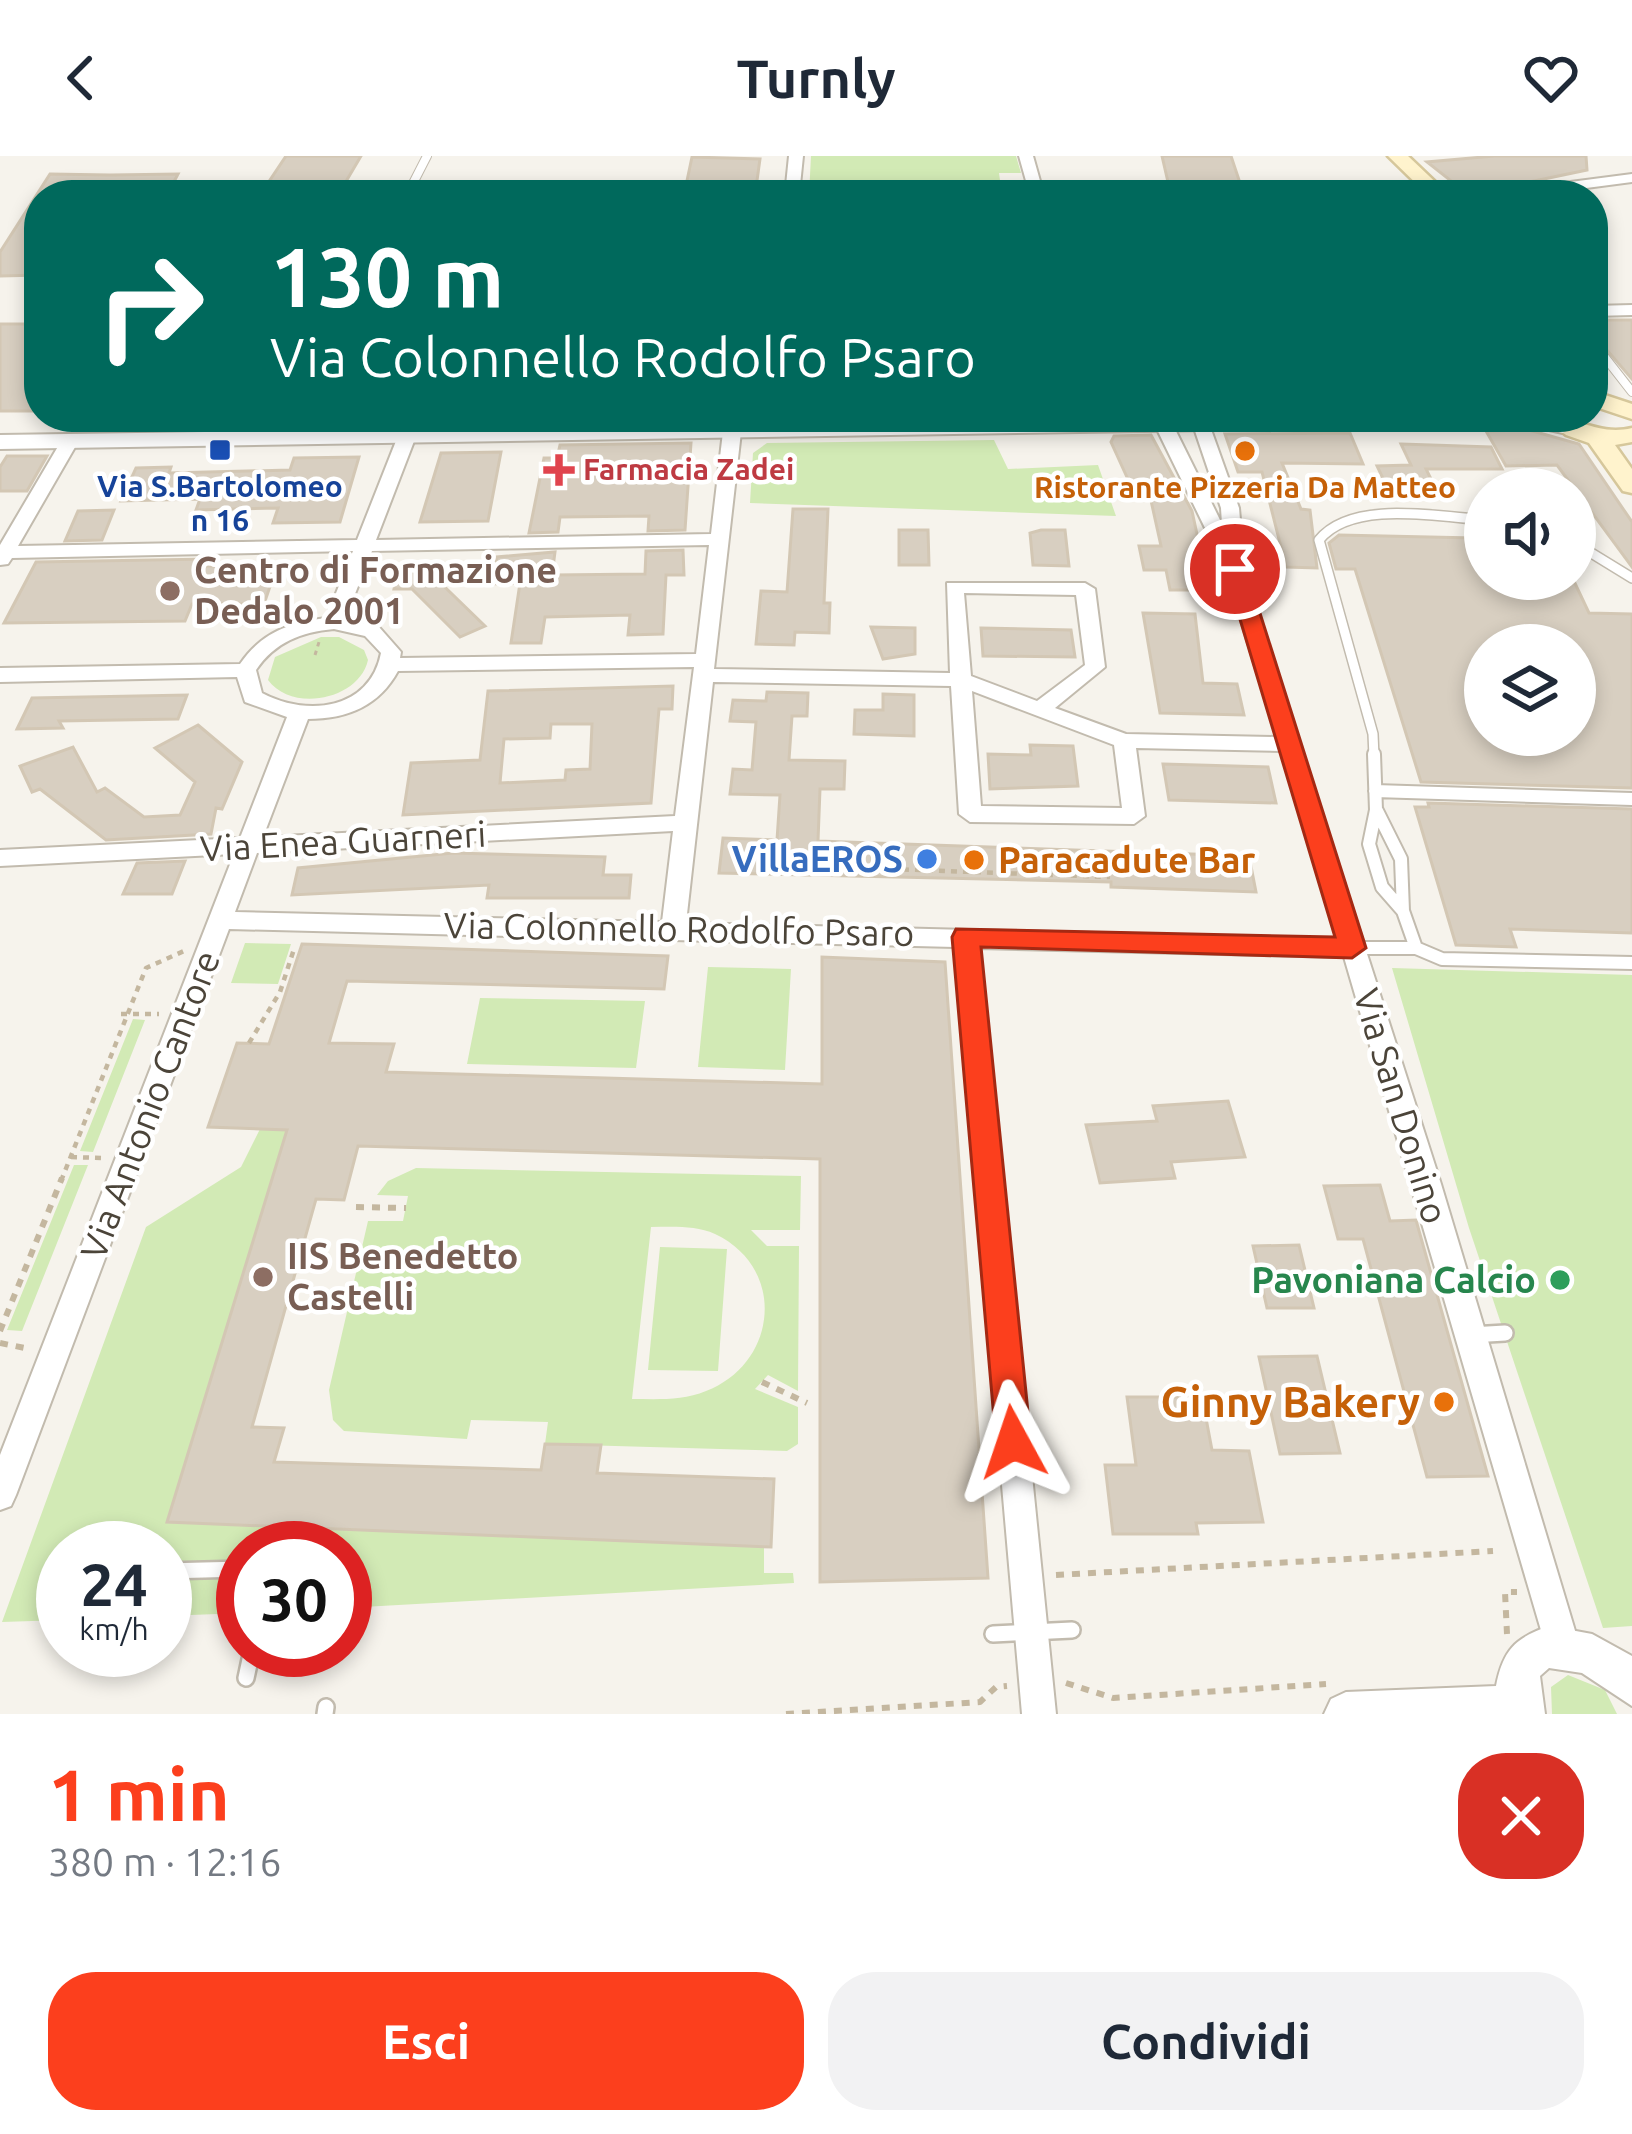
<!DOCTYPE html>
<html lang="it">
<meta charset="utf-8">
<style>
:root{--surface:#fff;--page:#f2f2f3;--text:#1f2937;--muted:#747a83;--accent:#fc3f1d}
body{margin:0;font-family:Ubuntu,sans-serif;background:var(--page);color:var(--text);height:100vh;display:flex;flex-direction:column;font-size:45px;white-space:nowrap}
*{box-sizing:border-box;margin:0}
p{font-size:39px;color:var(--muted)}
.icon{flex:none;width:66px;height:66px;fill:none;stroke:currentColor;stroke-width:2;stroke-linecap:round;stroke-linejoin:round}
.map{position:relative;height:1558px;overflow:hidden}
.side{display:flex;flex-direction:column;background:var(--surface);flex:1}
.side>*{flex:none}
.top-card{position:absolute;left:24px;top:24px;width:1584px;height:252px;border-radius:48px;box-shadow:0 6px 18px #0003;background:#00695c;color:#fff;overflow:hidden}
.fabs{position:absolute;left:1464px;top:312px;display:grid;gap:24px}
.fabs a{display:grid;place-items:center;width:132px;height:132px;border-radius:50%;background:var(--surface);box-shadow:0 6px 18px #0003;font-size:60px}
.speed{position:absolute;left:36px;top:1365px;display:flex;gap:24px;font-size:60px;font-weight:700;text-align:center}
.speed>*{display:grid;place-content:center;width:156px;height:156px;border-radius:50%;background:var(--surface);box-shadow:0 6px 18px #0003;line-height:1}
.speed small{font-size:30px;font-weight:400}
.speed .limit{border:18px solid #d22;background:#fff;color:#111}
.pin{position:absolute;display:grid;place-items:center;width:102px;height:102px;color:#fff;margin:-51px;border:6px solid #fff;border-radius:50%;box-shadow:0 3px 12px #0007}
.me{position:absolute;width:132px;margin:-66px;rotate:355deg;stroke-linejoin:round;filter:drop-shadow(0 0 9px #0008)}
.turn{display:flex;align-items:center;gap:42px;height:252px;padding:0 48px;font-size:54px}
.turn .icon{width:156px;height:156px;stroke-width:2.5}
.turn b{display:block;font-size:84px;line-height:102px}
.round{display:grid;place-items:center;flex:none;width:126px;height:126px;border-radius:48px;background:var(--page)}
.head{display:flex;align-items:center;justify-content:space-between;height:204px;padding:0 48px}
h1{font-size:72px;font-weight:600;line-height:90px;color:var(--accent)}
.button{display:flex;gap:24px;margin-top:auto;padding:24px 48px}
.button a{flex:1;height:138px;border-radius:48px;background:var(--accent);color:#fff;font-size:48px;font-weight:600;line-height:138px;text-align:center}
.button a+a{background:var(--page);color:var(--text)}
header{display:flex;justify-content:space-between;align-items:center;height:156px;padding:0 48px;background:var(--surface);font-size:54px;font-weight:600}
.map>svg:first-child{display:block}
</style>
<header><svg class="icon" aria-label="back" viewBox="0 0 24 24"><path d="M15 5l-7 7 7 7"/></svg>Turnly<svg class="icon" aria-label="heart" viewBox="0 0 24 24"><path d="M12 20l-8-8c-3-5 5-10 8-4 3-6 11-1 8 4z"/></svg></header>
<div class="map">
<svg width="1632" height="1558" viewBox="0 0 1632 1558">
<rect width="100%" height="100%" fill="#f6f3ec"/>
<path fill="#d2eab5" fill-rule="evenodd" d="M 811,0 L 1016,0 L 1021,17 L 999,17 L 1002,39 L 809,39 Z
M 994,284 L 1008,313 L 1098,309 L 1116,360 L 750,347 L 753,297 L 767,287 Z
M 321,481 L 339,481 L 364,494 L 368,504 C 359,544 292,557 268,524 L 275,501 Z
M 245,787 L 291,788 L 278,828 L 231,827 Z
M 708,811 L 791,813 L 785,914 L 698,911 Z
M 1392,812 L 1632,819 L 1632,1470 L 1603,1472 L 1469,1072 Z
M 480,842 L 645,845 L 636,912 L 467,908 Z
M 133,863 L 145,864 L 93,996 L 80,995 Z
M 260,973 L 302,974 L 279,1001 L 168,1365 L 764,1391 L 764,1417 L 793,1417 L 794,1427 L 345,1452 L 345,1392 L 243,1392 L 243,1457 L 165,1460 L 165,1392 L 63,1392 L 63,1464 L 2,1466 L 146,1071 L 241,1011 Z
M 74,1009 L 88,1009 L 22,1175 L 7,1174 Z
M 416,1012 L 801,1020 L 800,1074 L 751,1074 L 767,1090 L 799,1090 L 798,1235 L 768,1219 L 755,1233 L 798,1251 L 798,1288 L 787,1295 L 545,1288 L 548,1266 L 471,1264 L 467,1283 L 344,1275 L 333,1264 L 329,1234 L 368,1065 L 403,1065 L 408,1040 L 377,1039 L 388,1025 ZM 651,1071 C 672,1071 695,1069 715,1078 C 787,1112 778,1207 706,1235 C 682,1245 657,1243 632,1243 Z
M 660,1091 L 727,1093 L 718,1215 L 648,1214 Z
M 1568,1519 L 1605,1534 L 1617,1558 L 1552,1558 L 1551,1531 Z"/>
<path fill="#d8cfc1" stroke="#d3c7b4" stroke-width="3" fill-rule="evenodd" d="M 286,0 L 361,0 L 338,39 L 260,39 Z
M 1162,0 L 1231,0 L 1244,39 L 1171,39 Z
M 1494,0 L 1586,0 L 1587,14 L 1496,33 L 1490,28 L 1460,32 L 1427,6 Z
M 692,1 L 760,3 L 755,39 L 684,39 Z
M 50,18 L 110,19 L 178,18 L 167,39 L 39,39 L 39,119 L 0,120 L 0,96 Z
M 1593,164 L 1632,164 L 1632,223 L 1593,178 Z
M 0,168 L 39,168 L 39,255 L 0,255 Z
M 1529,274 L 1579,288 L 1632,366 L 1632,411 L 1557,309 L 1506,310 L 1486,275 Z
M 1350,277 L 1363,308 L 1282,307 L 1301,353 L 1310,354 L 1317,412 L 1286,411 L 1262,316 L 1238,316 L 1225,278 Z
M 1151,279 L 1192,355 L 1209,434 L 1170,434 L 1166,414 L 1144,414 L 1139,390 L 1161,390 L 1150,340 L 1136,341 L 1111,286 L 1114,280 Z
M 691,287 L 685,374 L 648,375 L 649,360 L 560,361 L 558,376 L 529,377 L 544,302 L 557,302 L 560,289 Z
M 1401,288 L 1491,291 L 1502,313 L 1426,313 L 1437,335 L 1389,335 L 1377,310 L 1411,309 Z
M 501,296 L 488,365 L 420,366 L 441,297 Z
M 7,300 L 47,300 L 27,335 L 0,335 L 0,311 Z
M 359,301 L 340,366 L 273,367 L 278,352 L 196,354 L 200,343 L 121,345 L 136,312 L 171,311 L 169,317 L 290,314 L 294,302 Z
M 793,353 L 828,353 L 824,447 L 830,447 L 829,477 L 795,476 L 794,489 L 756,488 L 761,435 L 787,436 Z
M 114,354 L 102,384 L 65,385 L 78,355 Z
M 899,374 L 928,374 L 929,409 L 899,409 Z
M 1041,374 L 1065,374 L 1069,410 L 1033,409 L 1030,377 Z
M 1339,379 L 1474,382 L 1485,423 L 1573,423 L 1589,457 L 1632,458 L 1632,632 L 1421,626 L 1355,413 L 1336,413 L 1329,387 ZM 1485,489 L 1575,489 L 1575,579 L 1485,579 Z
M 683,394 L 684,419 L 666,419 L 663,478 L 628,479 L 630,459 L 545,461 L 541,487 L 511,487 L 520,427 L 492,428 L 497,401 L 555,396 L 552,419 L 645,418 L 646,395 Z
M 209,403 L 206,410 L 277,410 L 264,448 L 192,448 L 185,465 L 4,467 L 36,406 Z
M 399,409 L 422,409 L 485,470 L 460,481 L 412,433 L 394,433 Z
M 1143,457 L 1195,458 L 1203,527 L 1237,528 L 1244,559 L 1160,557 Z
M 871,471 L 915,472 L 915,498 L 883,503 Z
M 981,472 L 1071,474 L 1075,501 L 983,500 Z
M 673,530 L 672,553 L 659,553 L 651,647 L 403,659 L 411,607 L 480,604 L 488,535 ZM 551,568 L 592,568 L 590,613 L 566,614 L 565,624 L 500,627 L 504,583 L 550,582 Z
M 767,536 L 808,537 L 807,560 L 792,560 L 789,604 L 845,605 L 844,633 L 820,633 L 818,685 L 1249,700 L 1256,736 L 1111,731 L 1111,726 L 719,717 L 723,682 L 777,684 L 780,639 L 730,638 L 733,613 L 752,614 L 756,566 L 730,565 L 733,544 L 766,545 Z
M 883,538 L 914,539 L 914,580 L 854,578 L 855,554 L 883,554 Z
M 187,539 L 178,563 L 59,565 L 63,572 L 17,573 L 32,542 Z
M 198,569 L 242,606 L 222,653 L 216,652 L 211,678 L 106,684 L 40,633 L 32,636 L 20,610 L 73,591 L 97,636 L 105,632 L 144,661 L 180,659 L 195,626 L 155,592 Z
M 1030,589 L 1073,590 L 1078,630 L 990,633 L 988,598 L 1031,599 Z
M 1163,608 L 1268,611 L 1276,647 L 1169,644 Z
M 1428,647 L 1632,653 L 1632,777 L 1510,773 L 1516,791 L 1456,789 L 1415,651 L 1429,651 Z
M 453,697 L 605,701 L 603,719 L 631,719 L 629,742 L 487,742 L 489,729 L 292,739 L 298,712 Z
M 185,705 L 172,738 L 123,738 L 137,707 Z
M 302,788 L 668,800 L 664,833 L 347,825 L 329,887 L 394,888 L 386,916 L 822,928 L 822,801 L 945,806 L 988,1422 L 820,1426 L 820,1003 L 358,990 L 344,1044 L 316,1043 L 252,1271 L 284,1272 L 274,1306 L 541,1314 L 545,1288 L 601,1289 L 597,1317 L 774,1323 L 771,1391 L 167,1366 L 287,974 L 208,971 L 237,887 L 269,888 Z
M 1228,945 L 1245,1001 L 1171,1006 L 1175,1022 L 1100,1027 L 1086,969 L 1157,965 L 1153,950 Z
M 1380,1029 L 1390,1065 L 1416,1064 L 1488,1320 L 1427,1321 L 1363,1083 L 1338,1083 L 1324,1030 Z
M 1299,1089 L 1314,1152 L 1267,1152 L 1253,1090 Z
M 1317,1200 L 1340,1297 L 1280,1298 L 1259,1201 Z
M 1127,1241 L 1202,1241 L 1212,1294 L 1249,1295 L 1263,1366 L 1196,1367 L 1198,1378 L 1113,1378 L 1105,1309 L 1136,1309 Z"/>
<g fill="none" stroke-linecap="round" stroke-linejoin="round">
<g stroke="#c2bbae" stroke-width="10">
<path id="service-far3" d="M 407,39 L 427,0
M 1593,186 L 1632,236"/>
</g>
<g stroke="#c2bbae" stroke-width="12">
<path id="service-far2" d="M 1575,387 L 1632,422
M 1374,601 L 1373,578 L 1319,384 C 1352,343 1439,361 1485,364"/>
</g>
<g stroke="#c2bbae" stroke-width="16">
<path id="service-far1" d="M 1374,598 L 1376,654 L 1369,688 L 1382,731 L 1403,755 L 1416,792 L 1442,803 L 1632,807
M 1375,635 L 1632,643
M 1377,655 L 1401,703 L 1403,755
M 1352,792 L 1416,792"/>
</g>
<g stroke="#c2bbae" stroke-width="20">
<path id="service" d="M 1471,1179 L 1505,1177
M 345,1411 L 350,1411
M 165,1415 L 243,1413
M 993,1478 L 1072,1474
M 246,1522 L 252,1494
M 325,1558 L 326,1551"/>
</g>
<g stroke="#c2bbae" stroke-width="4">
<path id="minor" d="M 789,0 L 803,0 L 799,39 L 785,39 Z
M 1019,0 L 1033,0 L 1044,39 L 1030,39 Z
M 1632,18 L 1632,26 L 1533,39 L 1494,39 L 1501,35 Z
M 1632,149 L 1632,159 L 1593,160 L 1593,150 Z
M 1151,261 L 1169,261 L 1222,368 L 1221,352 L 1193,269 L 1208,265 L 1239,352 L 1243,399 L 1240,403 L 1441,1028 L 1579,1488 L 1574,1500 L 1562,1505 L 1550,1500 L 1545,1488 L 1344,801 L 979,792 L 1056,1558 L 1022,1558 L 955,791 L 229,773 L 16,1339 L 11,1350 L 0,1354 L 0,1299 L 234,698 L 0,710 L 0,694 L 240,682 L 287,561 L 245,546 L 237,521 L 0,526 L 0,512 L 240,508 C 261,477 290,466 326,462 L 353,395 L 12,402 L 8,408 L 0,409 L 0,389 L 63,282 L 78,286 L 18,390 L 357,384 L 398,280 L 407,275 L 416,280 L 376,384 L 711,378 L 723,276 L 732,271 L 741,276 L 714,513 L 950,517 L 947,427 L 1085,427 L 1095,433 L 1105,511 L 1055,552 L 1126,578 L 1277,581 L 1225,413 ZM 709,389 L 696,498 L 400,502 L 401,496 L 379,471 L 345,463 L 372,395 ZM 964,437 L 1076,439 L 1085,509 L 1037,545 L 971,520 ZM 334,473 L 365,480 L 381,497 C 370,554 307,561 262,537 L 256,514 C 275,486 301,476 334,473 ZM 694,511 L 675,660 L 263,681 L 308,563 C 347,563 379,550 398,515 ZM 713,526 L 951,530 L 959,658 L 970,666 L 1134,668 L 1145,660 L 1136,592 L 1281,595 L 1338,783 L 686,767 ZM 972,535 L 1114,589 L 1122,652 L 981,650 ZM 673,675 L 662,766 L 235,756 L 257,697 Z"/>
</g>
<g stroke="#c2bbae" stroke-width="4">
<path id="tertiary" d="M 1233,261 L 1546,261 L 1583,273 L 1572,279 L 1526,269 L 0,293 L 0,279 Z
M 1549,1470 L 1592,1478 L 1632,1500 L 1632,1550 L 1582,1517 L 1549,1512 L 1540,1520 L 1545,1558 L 1324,1558 L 1331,1543 L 1346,1536 L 1496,1530 C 1503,1494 1515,1482 1549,1470 Z"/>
</g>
<g stroke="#d6c79b" stroke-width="5">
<path id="secondary" d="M 1388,0 L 1408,0 L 1449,39 L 1428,39 Z
M 1593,235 L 1632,248 L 1632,263 L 1593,250 Z
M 1547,261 C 1579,261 1599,280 1632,272 L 1632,286 L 1615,289 L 1632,313 L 1632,337 L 1623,335 L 1589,287 L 1566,279 Z"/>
</g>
<path stroke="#c4b79f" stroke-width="3" stroke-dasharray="4.5 4.5" stroke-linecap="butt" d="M 315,499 L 319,486"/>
<path stroke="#c4b79f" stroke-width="4.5" stroke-dasharray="6 6" stroke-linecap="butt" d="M 891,713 L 1110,721
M 121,858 L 159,858
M 249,887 L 280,836 L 295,790
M 71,1001 L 101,1002
M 61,1025 L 146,812 L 184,795"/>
<path stroke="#c4b79f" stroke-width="6" stroke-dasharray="8 8" stroke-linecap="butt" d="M 356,1051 L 406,1052
M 0,1175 L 62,1022
M 0,1187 L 25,1192
M 762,1226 L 807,1247
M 1056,1419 L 1493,1395
M 1507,1478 L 1505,1436 L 1517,1436
M 1066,1527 L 1113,1542 L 1326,1528
M 786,1558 L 980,1546 L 996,1531 L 1007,1530"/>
<use href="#service-far3" stroke="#fff" stroke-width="8"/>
<use href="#service-far2" stroke="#fff" stroke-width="9"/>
<use href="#service-far1" stroke="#fff" stroke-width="12"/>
<use href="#service" stroke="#fff" stroke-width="15"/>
<use href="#minor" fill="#fff" fill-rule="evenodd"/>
<use href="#tertiary" fill="#fff" fill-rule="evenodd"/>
<use href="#secondary" fill="#fff3cd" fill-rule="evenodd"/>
</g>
<path fill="#fc3f1d" stroke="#a42913" stroke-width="3" d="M 1228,408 L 1246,413 L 1366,792 L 1352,802 L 981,791 L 1031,1286 L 1026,1298 L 1013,1303 L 1001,1298 L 996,1286 L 952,781 L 956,773 L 1335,781 L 1225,413 Z"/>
<rect fill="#1a4fb4" stroke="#fff" stroke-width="4.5" x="208" y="282" width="24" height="24" rx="6"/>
<g fill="#e8710a" stroke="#fff" stroke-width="4.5">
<circle cx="1245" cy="295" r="12"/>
<circle cx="974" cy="704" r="12"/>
<circle cx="1444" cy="1246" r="12"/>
</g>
<path fill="#e0444e" stroke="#fff" stroke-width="4.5" d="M553 296h12v12h12v12h-12v12h-12v-12h-12v-12h12z"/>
<g fill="#8d6e63" stroke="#fff" stroke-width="4.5">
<circle cx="170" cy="435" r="12"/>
<circle cx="263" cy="1121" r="12"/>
</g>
<circle fill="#3f7fe0" stroke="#fff" stroke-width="4.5" cx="927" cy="703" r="12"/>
<circle fill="#2e9e5b" stroke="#fff" stroke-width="4.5" cx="1560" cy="1124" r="12"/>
<g text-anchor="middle" stroke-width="9" stroke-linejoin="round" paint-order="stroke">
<g font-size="30" font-weight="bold" fill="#be3a42" stroke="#fff" text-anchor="start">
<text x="583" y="324">Farmacia Zadei</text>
</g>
<g font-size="30" font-weight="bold" fill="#164399" stroke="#fff">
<text x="220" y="341">Via S.Bartolomeo<tspan x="220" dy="34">n 16</tspan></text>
</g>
<g font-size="30" font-weight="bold" fill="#c56008" stroke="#fff">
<text x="1245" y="342">Ristorante Pizzeria Da Matteo</text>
</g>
<g font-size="36" font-weight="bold" fill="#785e54" stroke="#fff" text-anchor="start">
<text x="194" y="427">Centro di Formazione<tspan x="194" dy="41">Dedalo 2001</tspan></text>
<text x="287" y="1113">IIS Benedetto<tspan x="287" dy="41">Castelli</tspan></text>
</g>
<g font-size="36" fill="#4b4439" stroke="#fff">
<text transform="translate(343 685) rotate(-3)" y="13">Via Enea Guarneri</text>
<text transform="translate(679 773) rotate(1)" y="13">Via Colonnello Rodolfo Psaro</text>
<text transform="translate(150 949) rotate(-69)" y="13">Via Antonio Cantore</text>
<text transform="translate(1401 950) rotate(73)" y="13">Via San Donino</text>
</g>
<g font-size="36" font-weight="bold" fill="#366cbe" stroke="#fff" text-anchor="end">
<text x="903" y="716">VillaEROS</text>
</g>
<g font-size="36" font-weight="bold" fill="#c56008" stroke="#fff" text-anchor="start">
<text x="998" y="717">Paracadute Bar</text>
</g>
<g font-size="36" font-weight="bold" fill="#27864d" stroke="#fff" text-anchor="end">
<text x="1536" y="1137">Pavoniana Calcio</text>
</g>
<g font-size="42" font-weight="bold" fill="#c56008" stroke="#fff" text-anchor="end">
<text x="1420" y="1261">Ginny Bakery</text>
</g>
</g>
</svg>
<div class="fabs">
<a><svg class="icon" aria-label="sound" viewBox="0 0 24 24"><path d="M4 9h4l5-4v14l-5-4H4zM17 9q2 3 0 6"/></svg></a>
<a><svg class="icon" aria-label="layers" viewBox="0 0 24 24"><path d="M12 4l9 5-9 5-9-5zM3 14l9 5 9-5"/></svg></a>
</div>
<div class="speed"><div>24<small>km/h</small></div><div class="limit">30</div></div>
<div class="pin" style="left:1235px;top:413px;background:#d93025"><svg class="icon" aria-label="arrive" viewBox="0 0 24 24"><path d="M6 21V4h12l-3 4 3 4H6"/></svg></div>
<svg class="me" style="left:1013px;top:1286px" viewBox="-20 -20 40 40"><path d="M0-17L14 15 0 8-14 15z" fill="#fc3f1d" stroke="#fff" stroke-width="4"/></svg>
<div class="top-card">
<div class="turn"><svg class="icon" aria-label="right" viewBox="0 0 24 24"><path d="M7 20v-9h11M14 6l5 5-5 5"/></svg><div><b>130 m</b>Via Colonnello Rodolfo Psaro</div></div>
</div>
</div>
<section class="side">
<div class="head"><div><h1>1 min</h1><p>380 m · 12:16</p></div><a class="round" style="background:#d93025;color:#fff"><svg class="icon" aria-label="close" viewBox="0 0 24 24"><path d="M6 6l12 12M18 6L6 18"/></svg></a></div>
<div class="button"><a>Esci</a><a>Condividi</a></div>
</section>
